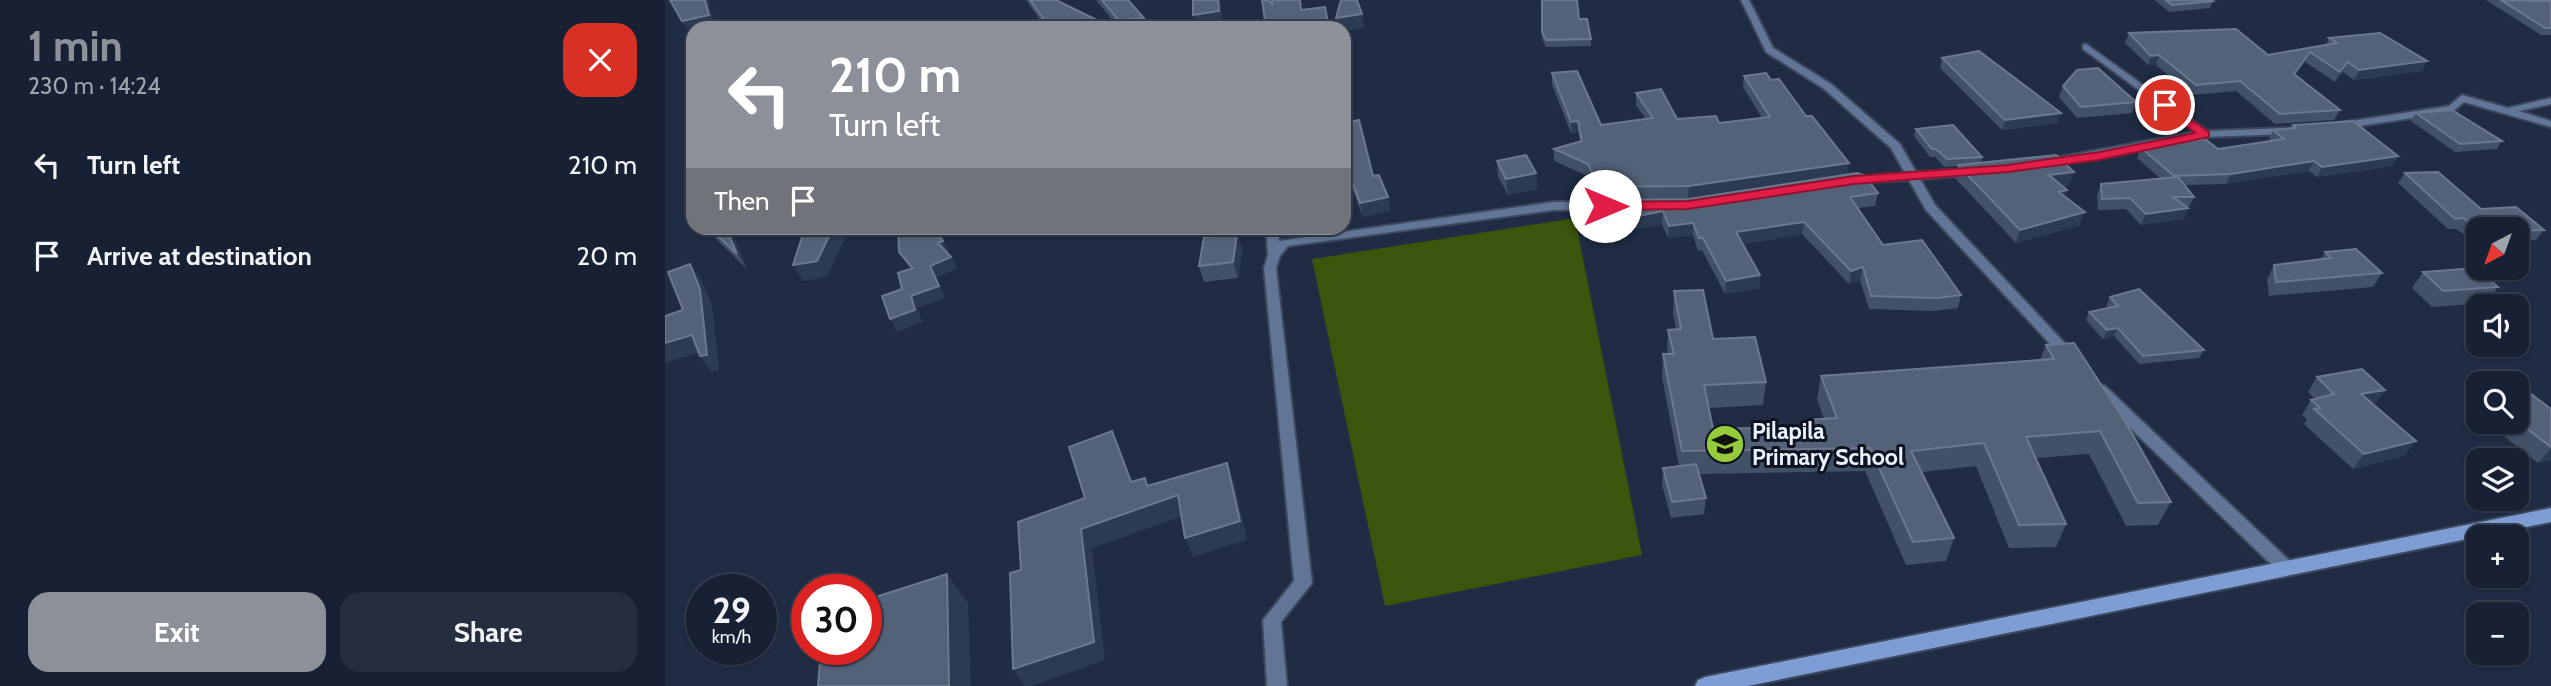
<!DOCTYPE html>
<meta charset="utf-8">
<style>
:root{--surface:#172133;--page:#242e3f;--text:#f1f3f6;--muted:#9ea3ac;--line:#363e4e;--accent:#8c9099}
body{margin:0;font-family:Cabin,sans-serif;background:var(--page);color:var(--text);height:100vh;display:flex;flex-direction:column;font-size:26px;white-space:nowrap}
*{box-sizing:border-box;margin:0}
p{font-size:23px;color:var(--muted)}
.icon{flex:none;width:38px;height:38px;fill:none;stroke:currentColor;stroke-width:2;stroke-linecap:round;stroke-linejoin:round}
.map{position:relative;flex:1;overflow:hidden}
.sheet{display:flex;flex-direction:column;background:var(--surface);width:665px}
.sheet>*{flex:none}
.guide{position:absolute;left:21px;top:21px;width:665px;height:214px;border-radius:21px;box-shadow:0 2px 5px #0004,0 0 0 2px var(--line);background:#8c9099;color:#fff;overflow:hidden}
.needle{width:46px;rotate:221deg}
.buttons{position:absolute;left:1801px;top:217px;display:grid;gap:14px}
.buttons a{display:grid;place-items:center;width:63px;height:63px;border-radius:14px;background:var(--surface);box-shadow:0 2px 5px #0004,0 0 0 2px var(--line);font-size:35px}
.speed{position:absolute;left:21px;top:574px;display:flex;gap:14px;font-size:35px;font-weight:700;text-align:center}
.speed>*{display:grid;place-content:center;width:91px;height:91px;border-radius:50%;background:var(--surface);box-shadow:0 2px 5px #0004,0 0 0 2px var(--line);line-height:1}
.speed small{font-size:18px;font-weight:400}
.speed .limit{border:10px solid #d22;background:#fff;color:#111}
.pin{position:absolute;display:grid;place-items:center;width:60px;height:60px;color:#fff;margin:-30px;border:4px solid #fff;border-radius:50%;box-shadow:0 2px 7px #0007}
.me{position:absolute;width:77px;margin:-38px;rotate:90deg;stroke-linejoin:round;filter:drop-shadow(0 0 5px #0008)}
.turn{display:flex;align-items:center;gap:24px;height:147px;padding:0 28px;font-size:32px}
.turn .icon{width:91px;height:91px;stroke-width:2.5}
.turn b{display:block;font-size:49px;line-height:60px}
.then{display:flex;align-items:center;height:66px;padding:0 28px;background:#0003;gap:14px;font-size:26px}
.round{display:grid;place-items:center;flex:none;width:74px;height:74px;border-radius:21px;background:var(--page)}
.overview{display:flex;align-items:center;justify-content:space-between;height:119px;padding:0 28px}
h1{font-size:42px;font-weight:700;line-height:52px;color:var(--accent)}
.action{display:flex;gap:14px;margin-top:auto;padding:14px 28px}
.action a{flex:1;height:80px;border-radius:21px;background:var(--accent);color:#fff;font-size:28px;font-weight:700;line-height:80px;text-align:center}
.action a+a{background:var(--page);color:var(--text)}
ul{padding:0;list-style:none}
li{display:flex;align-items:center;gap:21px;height:91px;padding:0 28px}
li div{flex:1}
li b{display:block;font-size:26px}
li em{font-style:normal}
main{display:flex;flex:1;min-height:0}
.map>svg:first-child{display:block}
</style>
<main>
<section class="sheet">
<div class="overview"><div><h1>1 min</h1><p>230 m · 14:24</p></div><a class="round" style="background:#d93025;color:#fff"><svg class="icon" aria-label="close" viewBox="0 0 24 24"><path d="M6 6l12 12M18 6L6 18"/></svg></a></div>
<ul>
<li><svg class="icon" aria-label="left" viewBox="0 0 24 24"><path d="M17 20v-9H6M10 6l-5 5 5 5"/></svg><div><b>Turn left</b></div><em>210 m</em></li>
<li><svg class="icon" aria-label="arrive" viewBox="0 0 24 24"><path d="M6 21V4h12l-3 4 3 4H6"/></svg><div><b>Arrive at destination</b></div><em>20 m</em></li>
</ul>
<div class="action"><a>Exit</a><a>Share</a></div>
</section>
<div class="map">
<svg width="1886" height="686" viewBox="0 0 1886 686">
<rect width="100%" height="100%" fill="#1f2c44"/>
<path fill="#3a550c" d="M 910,218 L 977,555 L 720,606 L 647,259 Z"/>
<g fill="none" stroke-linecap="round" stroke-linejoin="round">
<g stroke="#3c485e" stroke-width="4">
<path id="minor" d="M 1076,0 L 1084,0 L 1108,48 L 1166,84 L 1235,144 L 1251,172 L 1314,169 L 1314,173 L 1310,174 L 1255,179 L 1270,205 L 1410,354 L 1412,357 L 1410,360 L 1400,360 L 1261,210 L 1244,180 L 1180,183 L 1180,179 L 1184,178 L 1240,173 L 1226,148 L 1158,88 L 1101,52 Z
M 1421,44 L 1542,131 L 1626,128 L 1631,131 L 1626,134 L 1540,137 L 1375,165 L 1375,161 L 1379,160 L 1531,132 L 1418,49 L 1418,45 Z
M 1797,95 L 1843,108 L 1886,98 L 1886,104 L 1854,111 L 1886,121 L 1886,127 L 1799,102 L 1787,112 L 1674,129 L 1669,126 L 1674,123 L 1784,106 Z
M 889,202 L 959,202 L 965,206 L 959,210 L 889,210 L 623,246 L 615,256 L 611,268 L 647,583 L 616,622 L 622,686 L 602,686 L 598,620 L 629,581 L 599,268 L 603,255 L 601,228 L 613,228 L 614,241 Z
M 1435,385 L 1440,386 L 1627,563 L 1630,568 L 1627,573 L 1621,575 L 1615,573 L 1430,394 L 1428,390 L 1430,386 Z"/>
</g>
<g stroke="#3c485e" stroke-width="4">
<path id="secondary" d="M 1886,508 L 1886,522 L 1083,686 L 1030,686 L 1033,680 L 1040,677 Z"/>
</g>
<use href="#minor" fill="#617597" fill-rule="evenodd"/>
<use href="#secondary" fill="#7e9dd4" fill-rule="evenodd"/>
</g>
<path fill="#425068" d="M 361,0 L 391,0 L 448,28 L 381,28 Z
M 431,0 L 463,0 L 482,28 L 454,28 Z
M 877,0 L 914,19 L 926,39 L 926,46 L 881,47 L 877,39 Z
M 1490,0 L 1546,0 L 1548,1 L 1545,8 L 1504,12 Z
M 1821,0 L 1886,1 L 1886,35 L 1876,35 Z
M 1464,33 L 1603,55 L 1661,45 L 1664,38 L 1762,61 L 1757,71 L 1689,80 L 1678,72 L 1670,82 L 1640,62 L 1630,75 L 1675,110 L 1669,120 L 1610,124 L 1571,91 L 1527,95 L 1491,65 L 1483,65 L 1460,43 Z
M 1277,58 L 1393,123 L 1337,130 L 1275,68 Z
M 887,73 L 936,125 L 981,119 L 971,105 L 971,93 L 1012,119 L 1054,123 L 1097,118 L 1078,87 L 1079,76 L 1106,80 L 1182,175 L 1213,193 L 1210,206 L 1192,208 L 1218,245 L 1296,295 L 1293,308 L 1268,311 L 1204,309 L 1195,280 L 1184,284 L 1137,234 L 1077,244 L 1095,275 L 1094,288 L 1060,294 L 1037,250 L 1033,251 L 1028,235 L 1003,238 L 997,224 L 954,232 L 942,212 L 942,200 L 1024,199 L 1111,186 L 1023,198 L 934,199 L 923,176 L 889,161 L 889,149 L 915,142 L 913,132 L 906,133 L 887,85 Z
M 1398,86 L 1471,102 L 1467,113 L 1412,118 L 1394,97 Z
M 1751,113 L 1837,141 L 1832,149 L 1790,152 L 1746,121 Z
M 679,123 L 708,176 L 723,197 L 725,211 L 698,217 L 679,166 Z
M 1628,125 L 1727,166 L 1652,177 L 1644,171 L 1561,184 L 1520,185 L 1529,197 L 1524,207 L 1521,207 L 1523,208 L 1518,219 L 1476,225 L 1461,209 L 1433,210 L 1432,195 L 1436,184 L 1496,179 L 1472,158 L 1476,148 L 1553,149 L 1606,141 L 1604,139 L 1608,130 L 1626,128 Z
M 1251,129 L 1317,157 L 1316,162 L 1404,186 L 1397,186 L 1399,196 L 1415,225 L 1351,243 L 1290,178 L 1293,166 L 1280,167 L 1270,157 L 1265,157 L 1249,136 Z
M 832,161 L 871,173 L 872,189 L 843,195 L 833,176 Z
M 1740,173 L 1816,209 L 1879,230 L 1871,240 L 1852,241 L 1852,229 L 1813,229 L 1813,243 L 1791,229 L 1783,229 L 1733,183 Z
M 40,228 L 65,228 L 82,269 Z
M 299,228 L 276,238 L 284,253 L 282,253 L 286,257 L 292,268 L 271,277 L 280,298 L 252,308 L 257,322 L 232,331 L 237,289 L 246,269 L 241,263 L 234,252 Z
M 572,234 L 577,250 L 573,278 L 539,282 L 534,266 Z
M 1660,252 L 1717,273 L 1708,287 L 1604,296 L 1602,280 L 1609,265 L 1656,259 Z
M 1758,272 L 1833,287 L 1821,303 L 1767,307 L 1747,288 Z
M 1009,291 L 1048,339 L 1101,382 L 1098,405 L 1044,408 L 1048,429 L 1141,427 L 1142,420 L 1159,419 L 1152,399 L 1156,376 L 1375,360 L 1381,345 L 1506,502 L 1493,525 L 1461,526 L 1424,454 L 1371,458 L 1401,524 L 1391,547 L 1344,548 L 1311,466 L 1257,472 L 1289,538 L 1281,561 L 1241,565 L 1200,471 L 1034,474 L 1041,498 L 1039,514 L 1006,518 L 997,485 L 998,468 L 1014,466 L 997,377 L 998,354 L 1002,354 L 1003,330 L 1011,329 L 1008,313 Z
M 1445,297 L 1539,350 L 1534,358 L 1474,364 L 1449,336 L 1438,339 L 1421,320 L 1424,312 L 1444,308 L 1441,306 Z
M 1652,377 L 1720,390 L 1709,405 L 1739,456 L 1688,469 L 1639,424 L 1642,419 L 1637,415 L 1646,400 L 1650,399 L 1643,392 Z
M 1852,383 L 1886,409 L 1886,460 L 1873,463 L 1821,422 L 1852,422 Z
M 1813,391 L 1813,415 L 1801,406 Z"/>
<path fill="#2c3a53" d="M 40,0 L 43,0 L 50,25 L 37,28 L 28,28 L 28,30 L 23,31 L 17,21 Z
M 553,0 L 555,0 L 556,2 L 557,25 L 531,28 L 528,15 Z
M 697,14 L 700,28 L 679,31 L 679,28 L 673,28 L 671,18 Z
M 479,18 L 482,28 L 456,28 L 454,21 Z
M 1645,52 L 1640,62 L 1624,84 L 1629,74 Z
M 1494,55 L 1491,65 L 1483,65 L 1486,56 Z
M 1762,61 L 1757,71 L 1689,80 L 1694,70 Z
M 1683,62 L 1678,72 L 1670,82 L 1675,72 Z
M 1396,113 L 1393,123 L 1337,130 L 1340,120 Z
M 913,121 L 913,132 L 906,133 L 906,122 Z
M 1733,156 L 1727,166 L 1652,177 L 1657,167 Z
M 1649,161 L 1644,171 L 1561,184 L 1566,174 Z
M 1184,163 L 1182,175 L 1023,198 L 1024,186 Z
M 1409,172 L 1404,186 L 1380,189 L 1384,175 Z
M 871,173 L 872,189 L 843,195 L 841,179 Z
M 1402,190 L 1397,203 L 1394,192 Z
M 723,197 L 725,211 L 698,217 L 695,203 Z
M 1523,208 L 1518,219 L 1476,225 L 1481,214 Z
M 998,211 L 997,224 L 954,232 L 954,220 Z
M 1420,212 L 1415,225 L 1351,243 L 1355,230 Z
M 1139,222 L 1137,234 L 1069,245 L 1071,232 Z
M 1028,223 L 1028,235 L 1003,238 L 1004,226 Z
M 61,228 L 65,228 L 82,269 L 72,254 Z
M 168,228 L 185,228 L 162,277 L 138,281 L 128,265 Z
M 268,228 L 299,228 L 274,239 Z
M 572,234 L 577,250 L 573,278 L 568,262 Z
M 278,241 L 284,253 L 279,254 L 273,243 Z
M 286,257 L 292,268 L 271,277 L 280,298 L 252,308 L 257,322 L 232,331 L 225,319 L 265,266 Z
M 25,264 L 36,279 L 47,305 L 54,370 L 47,372 L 35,356 Z
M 1198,267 L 1195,280 L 1184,284 L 1186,271 Z
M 1095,275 L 1094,288 L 1060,294 L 1061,281 Z
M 1453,328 L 1449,336 L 1438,339 L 1442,330 Z
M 27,335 L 39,351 L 0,363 L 0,343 Z
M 1720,390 L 1709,405 L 1686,409 L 1696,394 Z
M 447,431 L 456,450 L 475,502 L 466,482 Z
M 1751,441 L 1739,456 L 1688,469 L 1699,454 Z
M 1886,448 L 1886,460 L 1873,463 Z
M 562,463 L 569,482 L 582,540 L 528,557 L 520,538 Z
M 480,478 L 488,497 L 513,495 L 521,515 L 427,548 L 440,660 L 366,686 L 360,686 L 348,669 L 416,529 L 482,486 Z
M 282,574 L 303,603 L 306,686 L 284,686 Z"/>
<path fill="#546279" stroke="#6c788e" stroke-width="2" d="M 5,0 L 40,0 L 44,15 L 17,21 Z
M 365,0 L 391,0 L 448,28 L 385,28 Z
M 437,0 L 463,0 L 479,18 L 454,21 Z
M 528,0 L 553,0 L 554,11 L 528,15 Z
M 597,0 L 603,0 L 607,4 L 607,0 L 635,0 L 636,10 L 660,7 L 664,28 L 601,28 Z
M 676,0 L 692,0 L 697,14 L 671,18 Z
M 877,0 L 912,0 L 914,19 L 922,19 L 926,39 L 881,40 L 877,32 Z
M 1501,0 L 1546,0 L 1548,1 L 1507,5 Z
M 1836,0 L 1886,1 L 1886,28 L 1880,28 Z
M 1571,29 L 1603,55 L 1672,43 L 1664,38 L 1715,33 L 1762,61 L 1694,70 L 1683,62 L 1675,72 L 1645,52 L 1629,74 L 1675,110 L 1615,114 L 1575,81 L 1531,85 L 1494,55 L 1486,56 L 1464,33 Z
M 1314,51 L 1396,113 L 1340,120 L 1277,58 Z
M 1433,68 L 1471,102 L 1416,107 L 1398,86 L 1412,70 Z
M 912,71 L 936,125 L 988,118 L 971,93 L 996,89 L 1012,119 L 1051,116 L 1054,123 L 1105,117 L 1079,76 L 1101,73 L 1106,80 L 1114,79 L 1141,116 L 1147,116 L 1184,163 L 1024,186 L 933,187 L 923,164 L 889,149 L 917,141 L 913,121 L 906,122 L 887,73 Z
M 1787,110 L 1837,141 L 1795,144 L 1751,113 Z
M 694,120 L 708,176 L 714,175 L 723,197 L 695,203 L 679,160 L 679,123 Z
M 1688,121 L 1733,156 L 1657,167 L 1649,161 L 1566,174 L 1509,176 L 1476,148 L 1540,139 L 1553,149 L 1619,139 L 1608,130 L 1631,128 L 1628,125 Z
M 1288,125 L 1317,157 L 1282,159 L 1271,149 L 1267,149 L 1251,129 Z
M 861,155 L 871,173 L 841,179 L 832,161 Z
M 1391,155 L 1409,172 L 1384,175 L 1402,190 L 1394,192 L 1420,212 L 1355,230 L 1293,165 Z
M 1773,172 L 1816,209 L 1851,207 L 1879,230 L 1852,231 L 1852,229 L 1815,229 L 1798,218 L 1790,219 L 1740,173 Z
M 1192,173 L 1199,175 L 1213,193 L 1185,197 L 1218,245 L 1257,240 L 1296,295 L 1272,298 L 1206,296 L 1198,267 L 1186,271 L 1139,222 L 1071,232 L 1095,275 L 1061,281 L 1038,238 L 1034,238 L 1028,223 L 1004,226 L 998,211 L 954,220 L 942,200 L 1024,199 Z
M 1513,177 L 1529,197 L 1508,197 L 1523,208 L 1481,214 L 1465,198 L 1437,199 L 1436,184 Z
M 44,228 L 61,228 L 72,254 Z
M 140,228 L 168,228 L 152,261 L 128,265 Z
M 233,228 L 269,228 L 278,241 L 273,243 L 286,257 L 265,266 L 274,286 L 246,296 L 250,310 L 225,319 L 217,296 L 237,289 L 233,273 L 248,268 L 234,252 Z
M 572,234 L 568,262 L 534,266 L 539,237 Z
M 1691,249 L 1717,273 L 1611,282 L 1609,265 L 1666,258 L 1660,252 Z
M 25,264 L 35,289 L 42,355 L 35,356 L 27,335 L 0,343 L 0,316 L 18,310 L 3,272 Z
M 1811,268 L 1833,287 L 1778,291 L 1758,272 Z
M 1474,289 L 1539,350 L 1478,356 L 1453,328 L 1442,330 L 1424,312 L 1453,306 L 1445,297 Z
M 1038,290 L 1048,339 L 1090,337 L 1101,382 L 1039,385 L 1048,429 L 1144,427 L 1142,420 L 1172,418 L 1156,376 L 1389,359 L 1381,345 L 1409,343 L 1461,423 L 1506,502 L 1473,503 L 1435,431 L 1361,437 L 1401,524 L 1354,525 L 1319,443 L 1246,451 L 1289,538 L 1248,542 L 1205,448 L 1017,451 L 998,354 L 1009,354 L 1003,330 L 1016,329 L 1009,291 Z
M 1697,369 L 1720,390 L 1696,394 L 1751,441 L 1699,454 L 1649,409 L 1655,408 L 1646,400 L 1669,394 L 1652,377 Z
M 1850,382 L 1886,409 L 1886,447 L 1852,421 L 1852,383 L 1844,383 Z
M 447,431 L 466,482 L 480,478 L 482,486 L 562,463 L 575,521 L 520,538 L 513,495 L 416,529 L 429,642 L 348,669 L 345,573 L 356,570 L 353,522 L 420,498 L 404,447 Z
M 1031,464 L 1041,498 L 1007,502 L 998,468 Z
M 282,574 L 284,686 L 153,686 L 156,649 L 201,649 L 201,600 Z"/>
<path fill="#e11d48" stroke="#92132f" stroke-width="2" d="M 1500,102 L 1544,132 L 1544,137 L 1434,160 L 1343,172 L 1189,184 L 1023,209 L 940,210 L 933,206 L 940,202 L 1023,201 L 1189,176 L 1343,165 L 1434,152 L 1530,133 L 1496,108 L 1494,105 Z"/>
<defs>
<g id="school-disc" transform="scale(2.0125)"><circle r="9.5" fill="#94cc3c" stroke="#0e141f"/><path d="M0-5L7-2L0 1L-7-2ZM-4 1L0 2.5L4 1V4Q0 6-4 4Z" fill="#111"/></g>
</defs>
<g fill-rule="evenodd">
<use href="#school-disc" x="1060" y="444"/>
</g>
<g text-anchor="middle" stroke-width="6" stroke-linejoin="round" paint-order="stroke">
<g font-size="23" font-weight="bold" fill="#ebf2ff" stroke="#0e141f" text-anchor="start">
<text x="1087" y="439">Pilapila<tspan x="1087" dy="26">Primary School</tspan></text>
</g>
</g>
</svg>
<div class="buttons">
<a><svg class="needle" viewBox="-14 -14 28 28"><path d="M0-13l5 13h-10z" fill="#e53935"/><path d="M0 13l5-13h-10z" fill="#9ea3ac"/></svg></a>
<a><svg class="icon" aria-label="sound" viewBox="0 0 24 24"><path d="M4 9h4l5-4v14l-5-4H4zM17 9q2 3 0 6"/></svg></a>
<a><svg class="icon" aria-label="search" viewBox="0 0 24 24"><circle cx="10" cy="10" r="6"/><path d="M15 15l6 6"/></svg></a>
<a><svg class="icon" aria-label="layers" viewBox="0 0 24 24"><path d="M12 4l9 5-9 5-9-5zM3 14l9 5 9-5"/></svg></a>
<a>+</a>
<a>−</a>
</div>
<div class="speed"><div>29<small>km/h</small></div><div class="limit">30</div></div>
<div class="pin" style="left:1500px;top:105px;background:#d93025"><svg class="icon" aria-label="arrive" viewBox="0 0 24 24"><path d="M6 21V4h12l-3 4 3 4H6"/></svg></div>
<svg class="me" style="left:940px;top:206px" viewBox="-20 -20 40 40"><circle r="19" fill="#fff"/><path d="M0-13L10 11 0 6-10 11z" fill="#e11d48"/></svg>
<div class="guide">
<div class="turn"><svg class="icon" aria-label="left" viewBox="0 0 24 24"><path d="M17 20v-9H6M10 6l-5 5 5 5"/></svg><div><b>210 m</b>Turn left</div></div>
<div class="then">Then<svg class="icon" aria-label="arrive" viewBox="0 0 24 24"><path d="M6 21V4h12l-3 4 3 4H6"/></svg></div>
</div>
</div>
</main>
